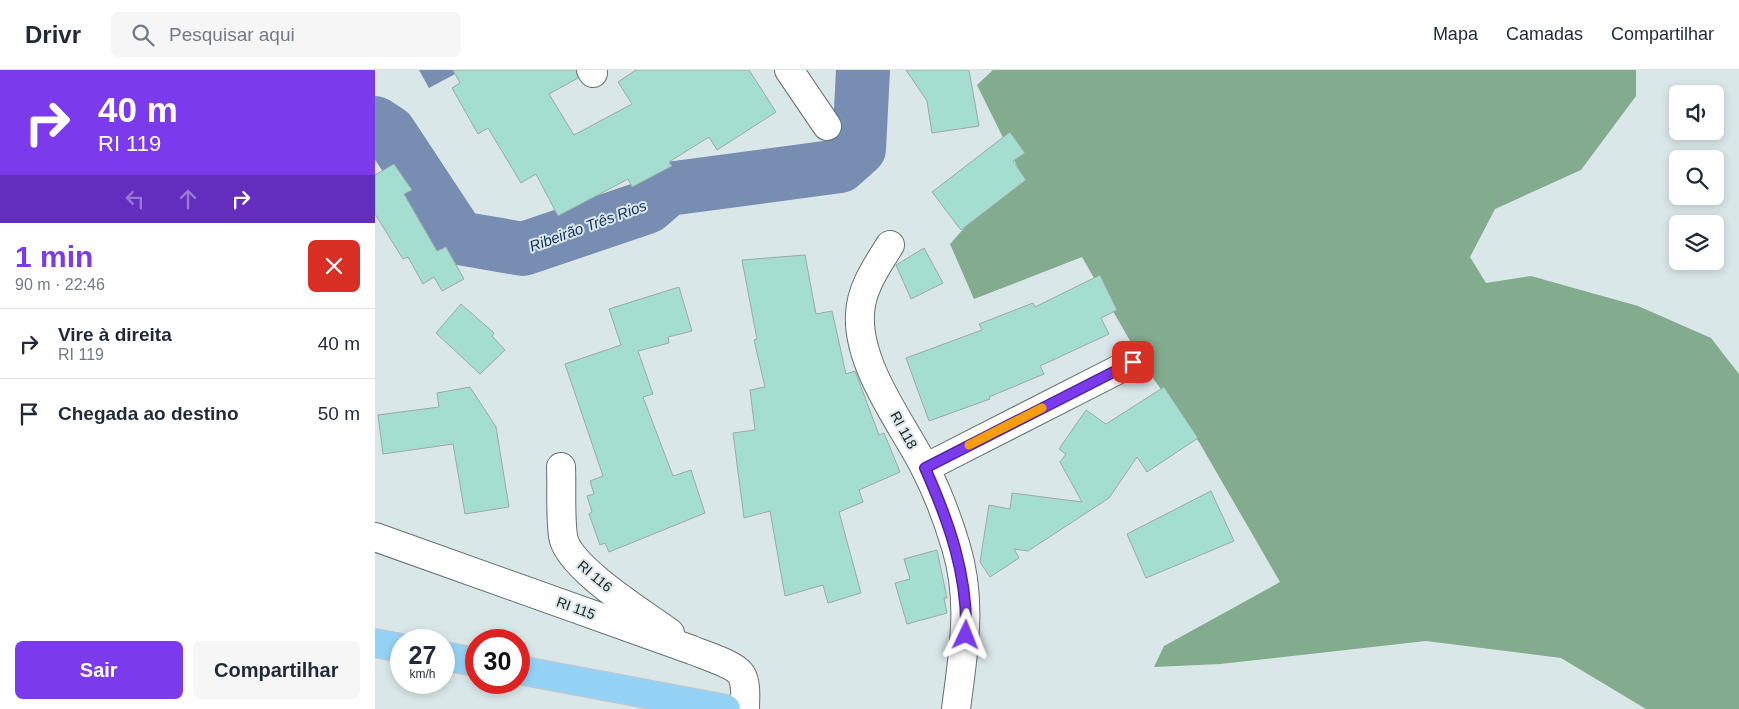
<!DOCTYPE html>
<html lang="pt">
<meta charset="utf-8">
<style>
:root{--surface:#fff;--page:#f6f6f7;--text:#1f2937;--muted:#747a83;--line:#e0e1e3;--accent:#7c3aed}
body{margin:0;font-family:Helvetica,sans-serif;background:var(--page);color:var(--text);height:100vh;display:flex;flex-direction:column;font-size:19px;white-space:nowrap}
*{box-sizing:border-box;margin:0}
p{font-size:16px;color:var(--muted)}
.icon{flex:none;width:28px;height:28px;fill:none;stroke:currentColor;stroke-width:2;stroke-linecap:round;stroke-linejoin:round}
.map{position:relative;flex:1;overflow:hidden}
.panel{display:flex;flex-direction:column;background:var(--surface);width:375px}
.panel>*{flex:none}
.guide{background:#7c3aed;color:#fff;overflow:hidden}
.fabs{position:absolute;left:1294px;top:15px;display:grid;gap:10px}
.fabs a{display:grid;place-items:center;width:55px;height:55px;border-radius:8px;background:var(--surface);box-shadow:0 2px 8px #0003;font-size:25px}
.speed{position:absolute;left:15px;top:559px;display:flex;gap:10px;font-size:25px;font-weight:700;text-align:center}
.speed>*{display:grid;place-content:center;width:65px;height:65px;border-radius:50%;background:var(--surface);box-shadow:0 2px 8px #0003;line-height:1}
.speed small{font-size:12px;font-weight:400}
.speed .limit{border:8px solid #d22;background:#fff;color:#111}
.pin{position:absolute;display:grid;place-items:center;width:42px;height:42px;color:#fff;margin:-21px;border-radius:10px;box-shadow:0 2px 8px #0006}
.me{position:absolute;width:55px;margin:-28px;rotate:2deg;stroke-linejoin:round;filter:drop-shadow(0 0 4px #0008)}
.turn{display:flex;align-items:center;gap:18px;height:105px;padding:0 15px;font-size:22px}
.turn .icon{width:65px;height:65px;stroke-width:2.5}
.turn b{display:block;font-size:35px;line-height:42px}
.lanes{display:flex;align-items:center;height:48px;padding:0 15px;background:#0003;justify-content:center;gap:25px;direction:ltr}
.lanes .off{opacity:.35}
.round{display:grid;place-items:center;flex:none;width:52px;height:52px;border-radius:8px;background:var(--page)}
.head{display:flex;align-items:center;justify-content:space-between;height:85px;padding:0 15px}
h1{font-size:30px;font-weight:800;line-height:38px;color:var(--accent)}
.primary-button{display:flex;gap:10px;margin-top:auto;padding:10px 15px}
.primary-button a{flex:1;height:58px;border-radius:8px;background:var(--accent);color:#fff;font-size:20px;font-weight:800;line-height:58px;text-align:center}
.primary-button a+a{background:var(--page);color:var(--text)}
ul{padding:0;list-style:none}
li{display:flex;align-items:center;gap:15px;height:70px;padding:0 15px;border-top:1px solid var(--line)}
li div{flex:1}
li b{display:block;font-size:19px}
li em{font-style:normal}
header{display:flex;align-items:center;gap:30px;box-sizing:border-box;height:70px;padding:0 25px;background:var(--surface);border-bottom:1px solid var(--line)}
header strong{font-size:24px}
nav{display:flex;gap:28px;margin-inline-start:auto;font-size:18px}
.search{width:350px;height:45px;background:var(--page);display:flex;align-items:center;gap:12px;box-sizing:border-box;padding:0 18px;border-radius:8px;color:var(--muted);font-size:19px}
main{display:flex;flex:1;min-height:0}
.map>svg:first-child{display:block}
</style>
<header>
<strong>Drivr</strong>
<div class="search"><svg class="icon" aria-label="search" viewBox="0 0 24 24"><circle cx="10" cy="10" r="6"/><path d="M15 15l6 6"/></svg>Pesquisar aqui</div>
<nav><a>Mapa</a><a>Camadas</a><a>Compartilhar</a></nav>
</header>
<main>
<section class="panel">
<div class="guide">
<div class="turn"><svg class="icon" aria-label="right" viewBox="0 0 24 24"><path d="M7 20v-9h11M14 6l5 5-5 5"/></svg><div><b>40 m</b>RI 119</div></div>
<div class="lanes"><svg class="icon off" aria-label="left" viewBox="0 0 24 24"><path d="M17 20v-9H6M10 6l-5 5 5 5"/></svg><svg class="icon off" aria-label="ahead" viewBox="0 0 24 24"><path d="M12 20V5M6 11l6-6 6 6"/></svg><svg class="icon" aria-label="right" viewBox="0 0 24 24"><path d="M7 20v-9h11M14 6l5 5-5 5"/></svg></div>
</div>
<div class="head"><div><h1>1 min</h1><p>90 m · 22:46</p></div><a class="round" style="background:#d93025;color:#fff"><svg class="icon" aria-label="close" viewBox="0 0 24 24"><path d="M6 6l12 12M18 6L6 18"/></svg></a></div>
<ul>
<li><svg class="icon" aria-label="right" viewBox="0 0 24 24"><path d="M7 20v-9h11M14 6l5 5-5 5"/></svg><div><b>Vire à direita</b><p>RI 119</p></div><em>40 m</em></li>
<li><svg class="icon" aria-label="arrive" viewBox="0 0 24 24"><path d="M6 21V4h12l-3 4 3 4H6"/></svg><div><b>Chegada ao destino</b></div><em>50 m</em></li>
</ul>
<div class="primary-button"><a>Sair</a><a>Compartilhar</a></div>
</section>
<div class="map">
<svg width="1364" height="639" viewBox="0 0 1364 639">
<rect width="100%" height="100%" fill="#dae7e9"/>
<path fill="#83ab8d" d="M 618,0 L 1261,0 L 1261,26 L 1206,100 L 1120,139 L 1095,187 L 1111,213 L 1156,206 L 1263,236 L 1336,268 L 1364,304 L 1364,639 L 1271,639 L 1186,588 L 1051,571 L 845,594 L 779,597 L 789,576 L 905,512 L 824,372 L 770,297 L 707,187 L 599,229 L 575,174 L 643,98 L 602,15 Z"/>
<path fill="#778db2" d="M 44,0 L 78,0 L 80,4 L 54,18 Z"/>
<g fill="none" stroke-linecap="round" stroke-linejoin="round">
<path stroke="#778db2" stroke-width="54" d="M 0,53 L 14,62 L 84,168 L 148,179 L 272,137 L 293,119 L 465,96 L 484,79 L 488,0"/>
</g>
<path fill="#a4ded0" stroke="#9da9a6" d="M 78,0 L 201,0 L 203,8 L 174,24 L 199,65 L 257,34 L 243,12 L 261,0 L 374,0 L 401,42 L 342,80 L 334,67 L 294,92 L 297,96 L 257,117 L 253,109 L 183,146 L 161,104 L 146,113 L 113,58 L 103,64 L 77,18 L 85,13 Z
M 531,0 L 594,0 L 604,56 L 557,63 L 552,31 Z
M 635,62 L 650,83 L 638,91 L 651,110 L 586,160 L 557,122 Z
M 19,94 L 37,120 L 29,124 L 62,181 L 71,177 L 89,209 L 67,221 L 59,207 L 48,214 L 33,187 L 28,189 L 0,144 L 0,105 Z
M 549,178 L 568,213 L 536,229 L 521,195 Z
M 430,185 L 441,244 L 457,241 L 471,304 L 480,301 L 504,365 L 509,363 L 525,402 L 484,420 L 488,432 L 464,442 L 486,523 L 453,533 L 448,515 L 410,526 L 395,441 L 369,448 L 358,363 L 380,360 L 375,320 L 390,317 L 379,270 L 382,269 L 367,190 Z
M 725,205 L 742,240 L 726,248 L 734,264 L 665,296 L 669,304 L 614,327 L 615,329 L 554,351 L 531,288 L 607,260 L 604,254 L 658,233 L 660,237 Z
M 304,217 L 317,261 L 293,267 L 294,273 L 263,281 L 278,324 L 268,327 L 298,406 L 316,400 L 330,443 L 234,482 L 230,473 L 225,475 L 214,444 L 217,442 L 212,426 L 219,424 L 215,411 L 228,406 L 190,294 L 246,275 L 234,239 Z
M 86,234 L 119,263 L 117,266 L 130,280 L 105,304 L 61,263 Z
M 95,317 L 121,357 L 134,437 L 90,444 L 78,374 L 8,384 L 3,345 L 64,337 L 62,323 Z
M 789,317 L 823,368 L 772,402 L 762,387 L 734,428 L 653,481 L 639,479 L 644,488 L 615,507 L 605,492 L 614,435 L 635,439 L 637,423 L 707,432 L 685,392 L 691,384 L 684,379 L 711,340 L 731,354 Z
M 836,421 L 859,471 L 771,508 L 752,464 Z
M 562,480 L 572,528 L 569,528 L 572,543 L 532,554 L 520,513 L 535,509 L 529,489 Z"/>
<g fill="none" stroke-linecap="round" stroke-linejoin="round">
<g stroke="#636f70" stroke-width="30">
<path id="street" d="M 216,0 L 218,3
M 414,0 L 452,56
M 515,175 C 502,196 486,218 485,244 C 482,295 526,352 549,396 C 562,421 573,450 581,477 C 598,533 588,583 581,639
M 186,397 C 187,419 185,444 188,466 C 192,497 269,544 295,563
M 550,398 L 758,292
M 0,467 L 317,580 C 329,585 359,594 366,604 C 372,614 370,628 370,639"/>
</g>
<g stroke="#c4c5c5" stroke-width="30">
<path id="highway" d="M 0,573 L 26,578
M 69,586 L 101,592
M 144,600 L 351,639"/>
</g>
<use href="#street" stroke="#fff" stroke-width="28"/>
<use href="#highway" stroke="#94d3f6" stroke-width="28"/>
</g>
<g fill="none" stroke-linecap="round" stroke-linejoin="round">
<g stroke="#51269a" stroke-width="12">
<path id="route" d="M 591,565 C 593,505 574,452 550,398 L 758,292"/>
</g>
<use href="#route" stroke="#7c3aed" stroke-width="9"/>
<path stroke="#f59e0b" stroke-width="9" d="M 594,375 L 667,338"/>
</g>
<g text-anchor="middle" stroke-width="4" stroke-linejoin="round" paint-order="stroke">
<g font-size="14" fill="#1b2021" stroke="#dae7e9">
<text transform="translate(529 360) rotate(61)" y="5">RI 118</text>
<text transform="translate(220 506) rotate(40)" y="5">RI 116</text>
<text transform="translate(201 538) rotate(20)" y="5">RI 115</text>
</g>
<g font-size="15" font-style="italic" fill="#122e5e" stroke="#dae7e9">
<text transform="translate(213 156) rotate(-20)" y="5">Ribeirão Três Rios</text>
</g>
</g>
</svg>
<div class="fabs">
<a><svg class="icon" aria-label="sound" viewBox="0 0 24 24"><path d="M4 9h4l5-4v14l-5-4H4zM17 9q2 3 0 6"/></svg></a>
<a><svg class="icon" aria-label="search" viewBox="0 0 24 24"><circle cx="10" cy="10" r="6"/><path d="M15 15l6 6"/></svg></a>
<a><svg class="icon" aria-label="layers" viewBox="0 0 24 24"><path d="M12 4l9 5-9 5-9-5zM3 14l9 5 9-5"/></svg></a>
</div>
<div class="speed"><div>27<small>km/h</small></div><div class="limit">30</div></div>
<div class="pin" style="left:758px;top:292px;background:#d93025"><svg class="icon" aria-label="arrive" viewBox="0 0 24 24"><path d="M6 21V4h12l-3 4 3 4H6"/></svg></div>
<svg class="me" style="left:591px;top:565px" viewBox="-20 -20 40 40"><path d="M0-17L14 15 0 8-14 15z" fill="#7c3aed" stroke="#fff" stroke-width="4"/></svg>
</div>
</main>
